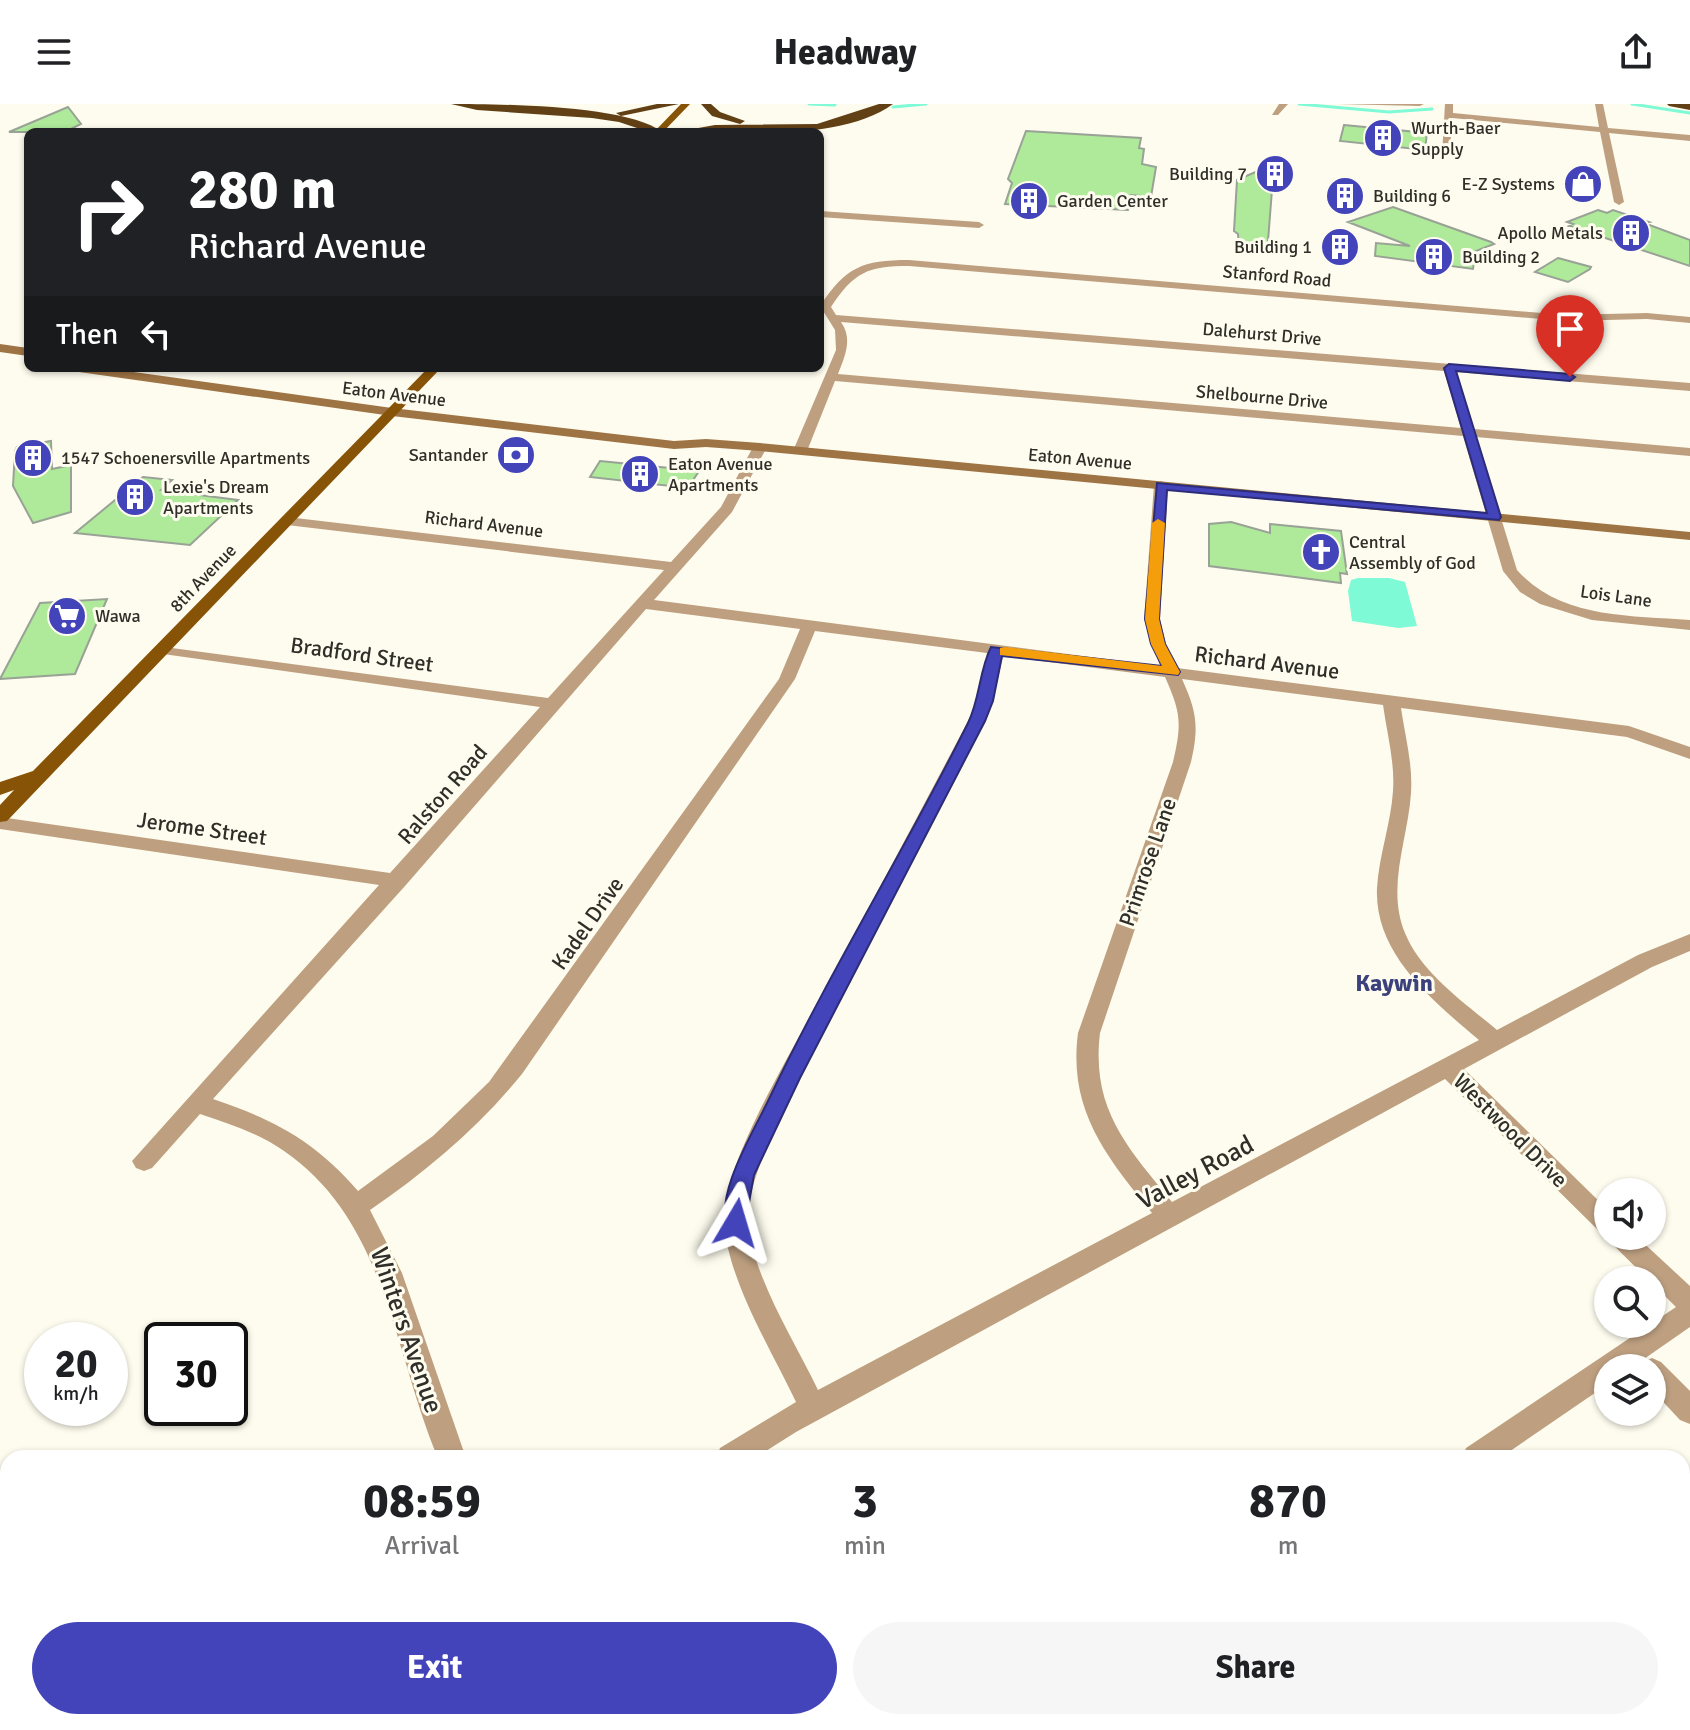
<!DOCTYPE html>
<style>
:root{--surface:#fff;--page:#f6f6f6;--text:#202124;--muted:#757577;--accent:#4344b9}
body{margin:0;font-family:Signika,sans-serif;background:var(--page);color:var(--text);height:100vh;display:flex;flex-direction:column;font-size:30px;white-space:nowrap}
*{box-sizing:border-box;margin:0}
p{font-size:26px;color:var(--muted)}
.icon{flex:none;width:44px;height:44px;fill:none;stroke:currentColor;stroke-width:2;stroke-linecap:round;stroke-linejoin:round}
.map{position:relative;flex:1;overflow:hidden}
.sheet{position:absolute;left:0px;top:1346px;width:1690px;height:280px;display:flex;flex-direction:column;background:var(--surface);border-radius:24px 24px 0 0;box-shadow:0 2px 6px #0004}
.sheet>*{flex:none}
.guide{position:absolute;left:24px;top:24px;width:800px;height:244px;border-radius:12px;box-shadow:0 2px 6px #0004;background:#202124;color:#fff;overflow:hidden}
.controls{position:absolute;left:1594px;top:1074px;display:grid;gap:16px}
.controls a{display:grid;place-items:center;width:72px;height:72px;border-radius:50%;background:var(--surface);box-shadow:0 2px 6px #0004;font-size:40px}
.speed{position:absolute;left:24px;top:1218px;display:flex;gap:16px;font-size:40px;font-weight:700;text-align:center}
.speed>*{display:grid;place-content:center;width:104px;height:104px;border-radius:50%;background:var(--surface);box-shadow:0 2px 6px #0004;line-height:1}
.speed small{font-size:20px;font-weight:400}
.speed .limit{border:4px solid #111;border-radius:12px;background:#fff;color:#111}
.pin{position:absolute;display:grid;place-items:center;width:68px;height:68px;color:#fff;margin:-82px -34px;border-radius:50% 50% 50% 0;rotate:-45deg;box-shadow:0 0 8px #0007}
.pin .icon{rotate:45deg}
.me{position:absolute;width:88px;margin:-44px;rotate:7deg;stroke-linejoin:round;filter:drop-shadow(0 0 6px #0008)}
.turn{display:flex;align-items:center;gap:28px;height:168px;padding:0 32px;font-size:36px}
.turn .icon{width:104px;height:104px;stroke-width:2.5}
.turn b{display:block;font-size:56px;line-height:68px}
.then{display:flex;align-items:center;height:76px;padding:0 32px;background:#0003;gap:16px;font-size:30px}
.eta{display:flex;justify-content:space-evenly;align-items:center;height:136px;text-align:center}
.eta b{font-size:48px;font-weight:800;line-height:56px}
.action{display:flex;gap:16px;margin-top:auto;padding:16px 32px}
.action a{flex:1;height:92px;border-radius:48px;background:var(--accent);color:#fff;font-size:32px;font-weight:800;line-height:92px;text-align:center}
.action a+a{background:var(--page);color:var(--text)}
header{display:flex;justify-content:space-between;align-items:center;height:104px;padding:0 32px;background:var(--surface);font-size:36px;font-weight:800}
.map>svg:first-child{display:block}
</style>
<header><svg class="icon" aria-label="menu" viewBox="0 0 24 24"><path d="M4 6h16M4 12h16M4 18h16"/></svg>Headway<svg class="icon" aria-label="share" viewBox="0 0 24 24"><path d="M12 15V3M7 8l5-5 5 5M5 13v7h14v-7"/></svg></header>
<div class="map">
<svg width="1690" height="1626" viewBox="0 0 1690 1626">
<rect width="100%" height="100%" fill="#fefcee"/>
<path fill="#7efad6" d="M 1358,474 L 1389,474 L 1405,478 L 1417,522 L 1398,524 L 1352,517 L 1348,487 L 1351,476 Z"/>
<g fill="none" stroke-linecap="round" stroke-linejoin="round">
<path stroke="#7efad6" stroke-width="3" d="M 809,0 L 835,1
M 1299,0 L 1389,8 L 1432,5
M 1632,0 L 1690,9
M 893,3 L 926,0"/>
</g>
<path fill="#aeea99" stroke="#99a296" stroke-width="2" d="M 68,3 L 81,20 L 65,28 L 9,28 Z
M 1344,21 L 1427,29 L 1425,46 L 1340,37 Z
M 1026,27 L 1141,34 L 1139,44 L 1144,45 L 1142,60 L 1156,63 L 1151,93 L 1131,91 L 1128,106 L 1005,100 L 1012,79 L 1008,75 Z
M 1274,60 L 1267,150 L 1239,148 L 1238,130 L 1234,127 L 1237,76 Z
M 1393,103 L 1491,138 L 1494,140 L 1476,147 L 1473,165 L 1375,152 L 1376,139 L 1410,142 L 1348,118 Z
M 1598,106 L 1607,109 L 1613,106 L 1649,118 L 1644,119 L 1690,136 L 1690,162 L 1569,122 L 1573,120 L 1567,118 Z
M 1558,154 L 1591,163 L 1590,165 L 1568,178 L 1535,168 Z
M 51,337 L 52,365 L 71,361 L 71,408 L 33,419 L 13,382 L 15,347 L 17,343 Z
M 600,357 L 670,364 L 699,367 L 688,384 L 590,373 Z
M 143,373 L 172,376 L 161,386 L 238,396 L 190,441 L 75,429 Z
M 1231,418 L 1270,429 L 1270,420 L 1341,427 L 1347,470 L 1340,469 L 1341,479 L 1209,462 L 1209,420 Z
M 107,495 L 75,570 L 0,575 L 40,499 Z"/>
<g fill="none" stroke-linecap="round" stroke-linejoin="round">
<path fill="#bea081" fill-rule="evenodd" d="M 1279,0 L 1288,0 L 1278,11 L 1272,11 Z
M 1337,0 L 1424,0 L 1420,2 Z
M 1445,0 L 1453,0 L 1453,9 L 1599,23 L 1595,0 L 1603,0 L 1608,24 L 1690,31 L 1690,37 L 1609,29 L 1624,98 L 1619,101 L 1614,98 L 1600,28 L 1452,14 L 1450,50 L 1446,53 L 1442,50 Z
M 820,107 L 979,118 L 984,121 L 979,124 L 820,113 Z
M 909,156 L 1565,211 L 1647,209 L 1690,213 L 1690,219 L 1647,215 L 1565,217 L 909,162 C 868,162 854,168 831,203 L 836,211 L 1690,279 L 1690,287 L 1456,268 L 1474,325 L 1690,344 L 1690,352 L 1476,333 L 1517,466 C 1561,515 1629,511 1690,516 L 1690,526 L 1592,516 L 1540,500 L 1520,488 L 1503,467 L 1463,332 L 835,277 L 807,347 L 795,350 L 793,347 L 836,246 L 835,226 L 820,202 C 846,163 862,156 909,156 ZM 841,218 L 1444,267 L 1461,324 L 838,270 C 845,252 853,235 841,218 Z
M 760,339 L 767,343 L 732,408 L 654,496 L 1160,562 L 1144,515 L 1154,381 L 1161,377 L 1168,381 L 1160,515 L 1166,540 L 1177,564 L 1629,622 L 1690,643 L 1690,655 L 1627,633 L 1401,604 C 1405,632 1413,660 1411,689 C 1408,736 1386,783 1405,829 C 1421,869 1465,899 1497,926 L 1638,851 L 1690,830 L 1690,847 L 1652,863 L 1464,965 L 1608,1106 L 1608,1132 L 1636,1132 L 1690,1182 L 1690,1223 L 1631,1264 L 1608,1264 L 1608,1280 L 1500,1354 L 1462,1354 L 1466,1344 L 1676,1203 L 1445,975 L 796,1328 L 755,1354 L 716,1354 L 720,1344 L 796,1298 C 771,1245 728,1177 724,1118 C 720,1064 795,942 822,891 C 871,800 920,708 968,617 L 977,597 L 987,549 L 815,527 L 795,575 L 522,970 C 478,1024 427,1067 370,1106 L 402,1169 L 466,1354 L 438,1354 C 393,1248 387,1118 284,1047 C 259,1029 229,1020 200,1010 L 152,1064 L 144,1067 L 136,1064 L 132,1057 L 379,781 L 0,725 L 0,713 L 390,769 L 540,603 L 163,550 L 157,548 L 157,542 L 548,594 L 664,466 L 287,421 L 280,417 L 287,413 L 671,458 L 721,403 L 753,343 ZM 646,505 L 800,525 L 779,575 L 489,978 L 433,1032 L 358,1087 C 315,1037 275,1016 213,995 L 405,782 ZM 1003,552 L 1165,573 C 1181,609 1182,619 1173,658 L 1078,929 C 1068,1006 1106,1052 1152,1109 L 818,1286 C 794,1236 754,1175 748,1119 C 743,1065 822,933 849,881 C 894,793 940,705 986,617 L 993,597 ZM 1182,575 L 1383,601 C 1387,630 1395,658 1393,687 C 1391,719 1379,751 1377,784 C 1374,850 1433,897 1479,936 L 1172,1098 C 1127,1043 1091,1005 1100,929 L 1191,658 C 1199,623 1197,608 1182,575 Z
M 1652,1254 L 1661,1258 L 1690,1287 L 1690,1320 L 1680,1316 L 1652,1286 L 1652,1264 L 1640,1264 L 1643,1258 Z
M 493,1618 L 526,1618 L 523,1626 L 490,1626 Z
M 1118,1618 L 1154,1618 L 1151,1626 L 1115,1626 Z
M 1556,1618 L 1591,1618 L 1594,1626 L 1559,1626 Z"/>
<path fill="#9e7444" fill-rule="evenodd" d="M 0,240 L 28,244 L 28,252 L 0,248 Z
M 73,264 L 105,264 L 392,304 L 674,337 L 706,335 L 760,339 L 1690,428 L 1690,436 L 760,347 L 706,343 L 674,345 L 392,312 L 79,268 Z"/>
<path fill="#875307" fill-rule="evenodd" d="M 681,0 L 690,0 L 663,28 L 654,28 Z
M 428,264 L 441,264 L 7,717 L 0,718 L 0,701 L 14,686 L 0,691 L 0,678 L 33,667 Z"/>
<path fill="#624016" fill-rule="evenodd" d="M 451,0 C 498,0 628,1 662,28 L 649,28 L 619,18 L 592,14 L 477,6 Z
M 657,0 L 679,0 L 621,12 L 616,9 Z
M 701,0 L 711,0 L 720,8 L 745,17 L 740,20 L 712,12 Z
M 879,0 L 893,0 C 840,38 739,28 676,28 L 715,21 L 817,20 Z
M 1667,0 L 1690,0 L 1690,6 L 1669,2 Z"/>
</g>
<path fill="#4344b9" stroke="#2c2c78" stroke-width="2" d="M 1449,260 L 1570,270 L 1575,273 L 1570,277 L 1456,267 L 1501,413 L 1499,416 L 1167,386 L 1159,515 L 1165,540 L 1180,568 L 1178,571 L 1002,552 L 993,597 L 985,617 L 800,974 L 754,1071 L 744,1126 L 736,1129 L 728,1126 C 713,1092 754,1027 769,995 C 830,867 905,746 968,619 C 980,595 979,567 991,543 L 1162,562 L 1151,540 L 1145,515 L 1157,379 L 1487,409 L 1444,264 Z"/>
<path fill="#f59e0b" d="M 1158,415 L 1165,419 L 1159,515 L 1165,540 L 1180,568 L 1178,571 L 1000,551 L 1000,544 L 1005,543 L 1162,562 L 1151,540 L 1145,515 L 1152,419 Z"/>
<defs>
<g id="building-disc" transform="scale(2)"><circle r="9.5" fill="#4344b9" stroke="#fefcee"/><path d="M-4-6H4V6H1V3H-1V6H-4ZM-2.5-4.3h1.7v1.8h-1.7ZM.8-4.3h1.7v1.8H.8ZM-2.5-1h1.7V.8h-1.7ZM.8-1h1.7V.8H.8Z" fill="#fff"/></g>
<g id="shop-disc" transform="scale(2)"><circle r="9.5" fill="#4344b9" stroke="#fefcee"/><path d="M-5-2.5h2.3a2.7 3.5 0 0 1 5.4 0H5L5.5 6h-11ZM-1.5-2.5h3a1.5 2.3 0 0 0-3 0Z" fill="#fff"/></g>
<g id="bank-disc" transform="scale(2)"><circle r="9.5" fill="#4344b9" stroke="#fefcee"/><path d="M-6-4H6V4H-6ZM0-2.3a2.3 2.3 0 1 0 0 4.6a2.3 2.3 0 1 0 0-4.6Z" fill="#fff"/></g>
<g id="church-disc" transform="scale(2)"><circle r="9.5" fill="#4344b9" stroke="#fefcee"/><path d="M-1.2-6h2.4v3.5h3.3v2.4h-3.3V6h-2.4V-.1h-3.3v-2.4h3.3Z" fill="#fff"/></g>
<g id="supermarket-disc" transform="scale(2)"><circle r="9.5" fill="#4344b9" stroke="#fefcee"/><path d="M-6-5.5h2.5l.6 2H6L4.5 2H-2.5L-4.4-4H-6ZM-1.5 3.2a1.3 1.3 0 1 0 .1 0ZM3 3.2a1.3 1.3 0 1 0 .1 0Z" fill="#fff"/></g>
</defs>
<g fill-rule="evenodd">
<use href="#building-disc" x="1383" y="34"/>
<use href="#building-disc" x="1275" y="70"/>
<use href="#shop-disc" x="1583" y="80"/>
<use href="#building-disc" x="1345" y="92"/>
<use href="#building-disc" x="1029" y="97"/>
<use href="#building-disc" x="1631" y="129"/>
<use href="#building-disc" x="1340" y="143"/>
<use href="#building-disc" x="1434" y="153"/>
<use href="#bank-disc" x="516" y="351"/>
<use href="#building-disc" x="33" y="354"/>
<use href="#building-disc" x="640" y="370"/>
<use href="#building-disc" x="135" y="393"/>
<use href="#church-disc" x="1321" y="448"/>
<use href="#supermarket-disc" x="67" y="512"/>
</g>
<g text-anchor="middle" stroke-width="6" stroke-linejoin="round" paint-order="stroke">
<g font-size="18" fill="#2f2e29" stroke="#fefcee" text-anchor="start">
<text x="1411" y="30">Wurth-Baer<tspan x="1411" dy="21">Supply</tspan></text>
<text x="1247" y="76" text-anchor="end">Building 7</text>
<text x="1555" y="86" text-anchor="end">E-Z Systems</text>
<text x="1373" y="98">Building 6</text>
<text x="1057" y="103">Garden Center</text>
<text x="1603" y="135" text-anchor="end">Apollo Metals</text>
<text x="1312" y="149" text-anchor="end">Building 1</text>
<text x="1462" y="159">Building 2</text>
<text x="488" y="357" text-anchor="end">Santander</text>
<text x="61" y="360">1547 Schoenersville Apartments</text>
<text x="668" y="366">Eaton Avenue<tspan x="668" dy="21">Apartments</tspan></text>
<text x="163" y="389">Lexie's Dream<tspan x="163" dy="21">Apartments</tspan></text>
<text x="1349" y="444">Central<tspan x="1349" dy="21">Assembly of God</tspan></text>
<text x="95" y="518">Wawa</text>
</g>
<g font-size="18" fill="#2f2e29" stroke="#fefcee">
<text transform="translate(1277 172) rotate(5)" y="6">Stanford Road</text>
<text transform="translate(1262 230) rotate(5)" y="6">Dalehurst Drive</text>
<text transform="translate(394 290) rotate(7)" y="6">Eaton Avenue</text>
<text transform="translate(1262 293) rotate(5)" y="6">Shelbourne Drive</text>
<text transform="translate(1080 355) rotate(5)" y="6">Eaton Avenue</text>
<text transform="translate(484 420) rotate(7)" y="6">Richard Avenue</text>
<text transform="translate(203 474) rotate(-46)" y="6">8th Avenue</text>
<text transform="translate(1616 492) rotate(8)" y="6">Lois Lane</text>
</g>
<g font-size="22" fill="#2f2e29" stroke="#fefcee">
<text transform="translate(362 550) rotate(8)" y="8">Bradford Street</text>
<text transform="translate(1267 558) rotate(7)" y="8">Richard Avenue</text>
<text transform="translate(442 690) rotate(-49)" y="8">Ralston Road</text>
<text transform="translate(202 724) rotate(8)" y="8">Jerome Street</text>
<text transform="translate(1147 758) rotate(-71)" y="8">Primrose Lane</text>
<text transform="translate(587 819) rotate(-55)" y="8">Kadel Drive</text>
<text transform="translate(1511 1026) rotate(45)" y="8">Westwood Drive</text>
</g>
<g font-size="24" font-weight="bold" fill="#3b417d" stroke="#fefcee">
<text x="1394" y="887">Kaywin</text>
</g>
<g font-size="26" fill="#2f2e29" stroke="#fefcee">
<text transform="translate(1195 1068) rotate(-28)" y="9">Valley Road</text>
<text transform="translate(407 1226) rotate(71)" y="9">Winters Avenue</text>
</g>
</g>
</svg>
<div class="controls">
<a><svg class="icon" aria-label="sound" viewBox="0 0 24 24"><path d="M4 9h4l5-4v14l-5-4H4zM17 9q2 3 0 6"/></svg></a>
<a><svg class="icon" aria-label="search" viewBox="0 0 24 24"><circle cx="10" cy="10" r="6"/><path d="M15 15l6 6"/></svg></a>
<a><svg class="icon" aria-label="layers" viewBox="0 0 24 24"><path d="M12 4l9 5-9 5-9-5zM3 14l9 5 9-5"/></svg></a>
</div>
<div class="speed"><div>20<small>km/h</small></div><div class="limit">30</div></div>
<div class="pin" style="left:1570px;top:273px;background:#d93025"><svg class="icon" aria-label="arrive" viewBox="0 0 24 24"><path d="M6 21V4h12l-3 4 3 4H6"/></svg></div>
<svg class="me" style="left:736px;top:1119px" viewBox="-20 -20 40 40"><path d="M0-17L14 15 0 8-14 15z" fill="#4344b9" stroke="#fff" stroke-width="4"/></svg>
<div class="guide">
<div class="turn"><svg class="icon" aria-label="right" viewBox="0 0 24 24"><path d="M7 20v-9h11M14 6l5 5-5 5"/></svg><div><b>280 m</b>Richard Avenue</div></div>
<div class="then">Then<svg class="icon" aria-label="left" viewBox="0 0 24 24"><path d="M17 20v-9H6M10 6l-5 5 5 5"/></svg></div>
</div>
<section class="sheet">
<div class="eta">
<div><b>08:59</b><p>Arrival</p></div>
<div><b>3</b><p>min</p></div>
<div><b>870</b><p>m</p></div>
</div>
<div class="action"><a>Exit</a><a>Share</a></div>
</section>
</div>
